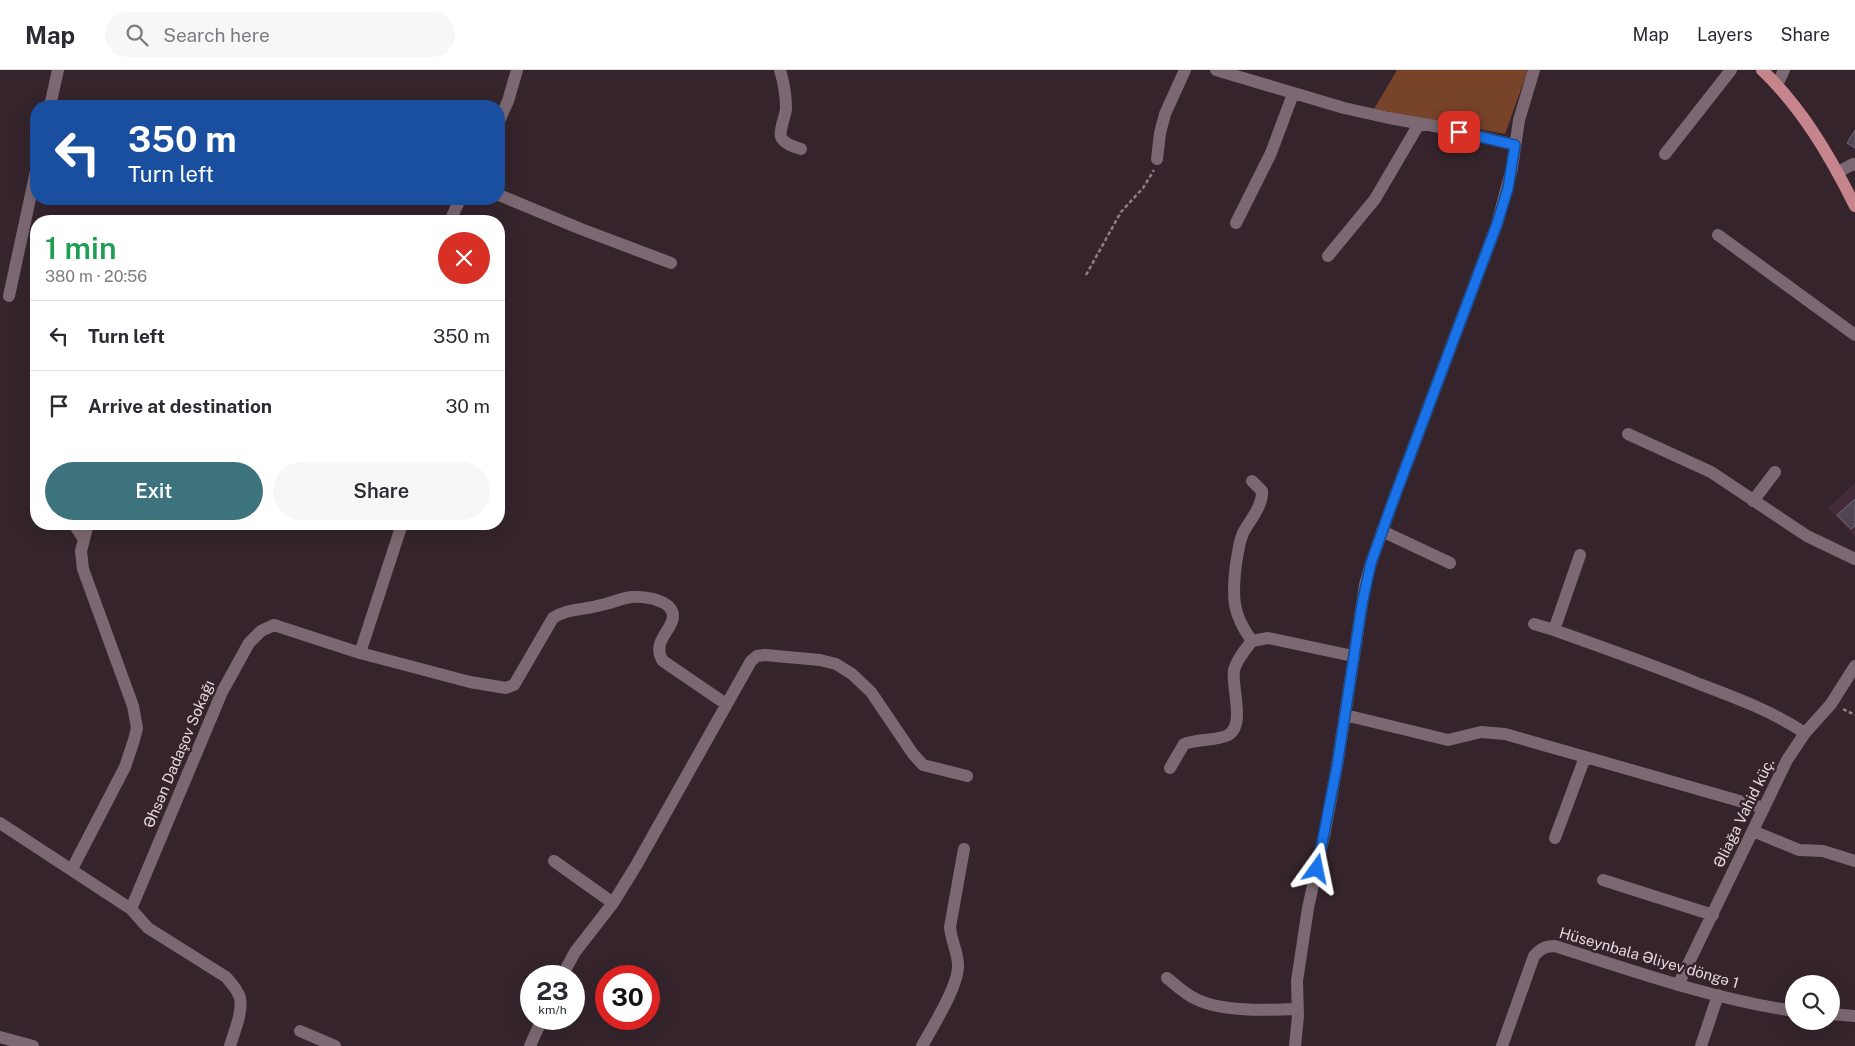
<!DOCTYPE html>
<meta charset="utf-8">
<style>
:root{--surface:#fff;--page:#f7f7f7;--text:#2b2b33;--muted:#7c7c81;--line:#e1e1e2;--accent:#3c737c}
body{margin:0;font-family:"Public Sans",sans-serif;background:var(--page);color:var(--text);height:100vh;display:flex;flex-direction:column;font-size:19px;white-space:nowrap}
*{box-sizing:border-box;margin:0}
p{font-size:16px;color:var(--muted)}
.icon{flex:none;width:28px;height:28px;fill:none;stroke:currentColor;stroke-width:2;stroke-linecap:round;stroke-linejoin:round}
.map{position:relative;flex:1;overflow:hidden}
.panel{position:absolute;left:30px;top:145px;width:475px;height:315px;display:flex;flex-direction:column;background:var(--surface);border-radius:20px;box-shadow:0 5px 20px #0002}
.panel>*{flex:none}
.hud{position:absolute;left:30px;top:30px;width:475px;height:105px;border-radius:20px;box-shadow:0 5px 20px #0002;background:#1a4fa0;color:#fff;overflow:hidden}
.tools{position:absolute;left:1785px;top:905px;display:grid;gap:10px}
.tools a{display:grid;place-items:center;width:55px;height:55px;border-radius:50%;background:var(--surface);box-shadow:0 5px 20px #0002;font-size:25px}
.speed{position:absolute;left:520px;top:895px;display:flex;gap:10px;font-size:25px;font-weight:700;text-align:center}
.speed>*{display:grid;place-content:center;width:65px;height:65px;border-radius:50%;background:var(--surface);box-shadow:0 5px 20px #0002;line-height:1}
.speed small{font-size:12px;font-weight:400}
.speed .limit{border:8px solid #d22;background:#fff;color:#111}
.pin{position:absolute;display:grid;place-items:center;width:42px;height:42px;color:#fff;margin:-21px;border-radius:10px;box-shadow:0 2px 8px #0006}
.me{position:absolute;width:55px;margin:-28px;rotate:12deg;stroke-linejoin:round;filter:drop-shadow(0 0 4px #0008)}
.turn{display:flex;align-items:center;gap:18px;height:105px;padding:0 15px;font-size:22px}
.turn .icon{width:65px;height:65px;stroke-width:2.5}
.turn b{display:block;font-size:35px;line-height:42px}
.round{display:grid;place-items:center;flex:none;width:52px;height:52px;border-radius:26px;background:var(--page)}
.overview{display:flex;align-items:center;justify-content:space-between;height:85px;padding:0 15px}
h1{font-size:30px;font-weight:600;line-height:38px;color:#1e9e55}
.primary-button{display:flex;gap:10px;margin-top:auto;padding:10px 15px}
.primary-button a{flex:1;height:58px;border-radius:30px;background:var(--accent);color:#fff;font-size:20px;font-weight:600;line-height:58px;text-align:center}
.primary-button a+a{background:var(--page);color:var(--text)}
ul{padding:0;list-style:none}
li{display:flex;align-items:center;gap:15px;height:70px;padding:0 15px;border-top:1px solid var(--line)}
li div{flex:1}
li b{display:block;font-size:19px}
li em{font-style:normal}
header{display:flex;align-items:center;gap:30px;box-sizing:border-box;height:70px;padding:0 25px;background:var(--surface);border-bottom:1px solid var(--line)}
header strong{font-size:24px}
nav{display:flex;gap:28px;margin-inline-start:auto;font-size:18px}
.search{width:350px;height:45px;background:var(--page);display:flex;align-items:center;gap:12px;box-sizing:border-box;padding:0 18px;border-radius:28px;color:var(--muted);font-size:19px}
.map>svg:first-child{display:block}
</style>
<header>
<strong>Map</strong>
<div class="search"><svg class="icon" aria-label="search" viewBox="0 0 24 24"><circle cx="10" cy="10" r="6"/><path d="M15 15l6 6"/></svg>Search here</div>
<nav><a>Map</a><a>Layers</a><a>Share</a></nav>
</header>
<div class="map">
<svg width="1855" height="976" viewBox="0 0 1855 976">
<rect width="100%" height="100%" fill="#35242c"/>
<path fill="#432c37" d="M 1855,413 L 1855,467 L 1828,438 Z"/>
<path fill="#774329" d="M 1397,0 L 1528,0 L 1505,64 L 1374,39 Z"/>
<path fill="#504453" stroke="#736677" d="M 1855,60 L 1855,78 L 1847,73 Z
M 1855,429 L 1855,456 L 1851,459 L 1837,445 Z"/>
<g fill="none" stroke-linecap="round" stroke-linejoin="round">
<path stroke="#8d7e85" stroke-width="2.5" stroke-dasharray="4 2.5" stroke-linecap="butt" d="M 1086,205 L 1121,142 L 1143,118 L 1154,100
M 1843,639 L 1855,645"/>
<path stroke="#7c6872" stroke-width="12" d="M 780,0 C 784,13 786,26 786,39 C 785,48 779,59 781,67 C 784,74 795,77 801,79
M 1216,0 L 1344,38 L 1389,48 L 1440,57 L 1515,75
M 1777,15 L 1784,0
M 50,36 L 58,0
M 499,51 L 508,31 L 517,0
M 1665,84 L 1731,0
M 1157,89 L 1160,63 L 1165,44 L 1185,0
M 1838,102 L 1853,94 L 1855,95
M 499,125 L 581,159 L 671,193
M 450,151 L 460,129
M 1236,153 L 1271,83 L 1293,24
M 1718,165 L 1855,265
M 1328,186 L 1375,129 L 1419,54
M 9,226 L 36,101
M 1628,364 L 1711,402 L 1807,466 L 1855,489
M 1252,411 L 1262,421 C 1263,436 1250,450 1243,463 C 1239,472 1238,483 1236,494 C 1232,526 1232,544 1252,571
M 1753,431 L 1775,402
M 74,454 L 83,468
M 1382,461 L 1450,493
M 1580,485 L 1554,560 C 1602,577 1650,594 1697,613 C 1734,627 1772,641 1805,663
M 1534,554 L 1554,560
M 360,583 L 402,454
M 1345,645 L 1448,670 L 1481,662 L 1505,664 L 1764,738
M 1170,698 L 1184,674 C 1197,669 1213,671 1226,666 C 1247,658 1231,617 1234,600 C 1237,589 1245,580 1252,571 L 1268,568 L 1353,586
M 0,753 L 131,839 L 148,858 L 226,907 C 231,913 238,920 240,928 C 243,942 234,962 230,976
M 1753,761 L 1799,780 L 1823,781 L 1855,791
M 1555,768 L 1585,687
M 554,791 L 613,833
M 72,799 L 125,697 L 134,670 L 137,658 L 133,636 L 83,499 L 81,481 L 88,454
M 1603,810 L 1713,845
M 131,839 L 222,622 L 249,573 L 261,561 L 274,555 L 360,583 L 470,612 L 506,618 L 514,615 L 553,548 C 566,539 582,540 597,536 C 622,531 626,523 654,529 C 659,531 667,533 670,538 C 683,555 648,569 663,591 L 726,634
M 562,906 L 575,882 L 613,833 L 637,794 L 751,591 L 757,586 L 765,585 L 820,590 L 836,594 L 852,604 L 871,622 L 913,684 L 923,695 L 967,706
M 1167,908 C 1176,915 1185,924 1196,929 C 1221,942 1268,940 1297,939
M 1678,915 L 1787,690 L 1805,663 L 1831,634 L 1855,596
M 1831,944 L 1855,946
M 300,961 L 335,976
M 0,967 L 33,976
M 530,976 L 542,949
M 922,976 C 932,958 959,915 958,895 C 958,882 951,871 950,857 L 964,779
M 1295,976 L 1298,946 L 1297,911 L 1308,838 L 1325,761 L 1337,696 L 1365,515 L 1371,493 L 1393,431 L 1497,154 L 1512,98 L 1519,50 L 1534,0
M 1502,976 L 1534,886 C 1540,879 1545,876 1555,876 C 1633,901 1712,929 1794,941
M 1701,976 L 1718,925"/>
<path stroke="#c6858c" stroke-width="12" d="M 1762,0 C 1802,38 1830,86 1855,136"/>
</g>
<g fill="none" stroke-linecap="round" stroke-linejoin="round">
<g stroke="#114b97" stroke-width="12">
<path id="route" d="M 1317,799 L 1337,696 L 1362,534 L 1371,493 L 1393,431 L 1497,154 L 1508,118 L 1515,75 L 1459,62"/>
</g>
<use href="#route" stroke="#1a73e8" stroke-width="9"/>
</g>
<g text-anchor="middle" stroke-width="5" stroke-linejoin="round" paint-order="stroke">
<g font-size="15" fill="#e4d8dd" stroke="#35242c">
<text transform="translate(179 684) rotate(-67)" y="5">Əhsən Dadaşov Sokağı</text>
<text transform="translate(1744 743) rotate(-64)" y="5">Əliağa Vahid küç.</text>
<text transform="translate(1649 888) rotate(16)" y="5">Hüseynbala Əliyev döngə 1</text>
</g>
</g>
</svg>
<div class="tools">
<a><svg class="icon" aria-label="search" viewBox="0 0 24 24"><circle cx="10" cy="10" r="6"/><path d="M15 15l6 6"/></svg></a>
</div>
<div class="speed"><div>23<small>km/h</small></div><div class="limit">30</div></div>
<div class="pin" style="left:1459px;top:62px;background:#d93025"><svg class="icon" aria-label="arrive" viewBox="0 0 24 24"><path d="M6 21V4h12l-3 4 3 4H6"/></svg></div>
<svg class="me" style="left:1317px;top:799px" viewBox="-20 -20 40 40"><path d="M0-17L14 15 0 8-14 15z" fill="#1a73e8" stroke="#fff" stroke-width="4"/></svg>
<div class="hud">
<div class="turn"><svg class="icon" aria-label="left" viewBox="0 0 24 24"><path d="M17 20v-9H6M10 6l-5 5 5 5"/></svg><div><b>350 m</b>Turn left</div></div>
</div>
<section class="panel">
<div class="overview"><div><h1>1 min</h1><p>380 m · 20:56</p></div><a class="round" style="background:#d93025;color:#fff"><svg class="icon" aria-label="close" viewBox="0 0 24 24"><path d="M6 6l12 12M18 6L6 18"/></svg></a></div>
<ul>
<li><svg class="icon" aria-label="left" viewBox="0 0 24 24"><path d="M17 20v-9H6M10 6l-5 5 5 5"/></svg><div><b>Turn left</b></div><em>350 m</em></li>
<li><svg class="icon" aria-label="arrive" viewBox="0 0 24 24"><path d="M6 21V4h12l-3 4 3 4H6"/></svg><div><b>Arrive at destination</b></div><em>30 m</em></li>
</ul>
<div class="primary-button"><a>Exit</a><a>Share</a></div>
</section>
</div>
